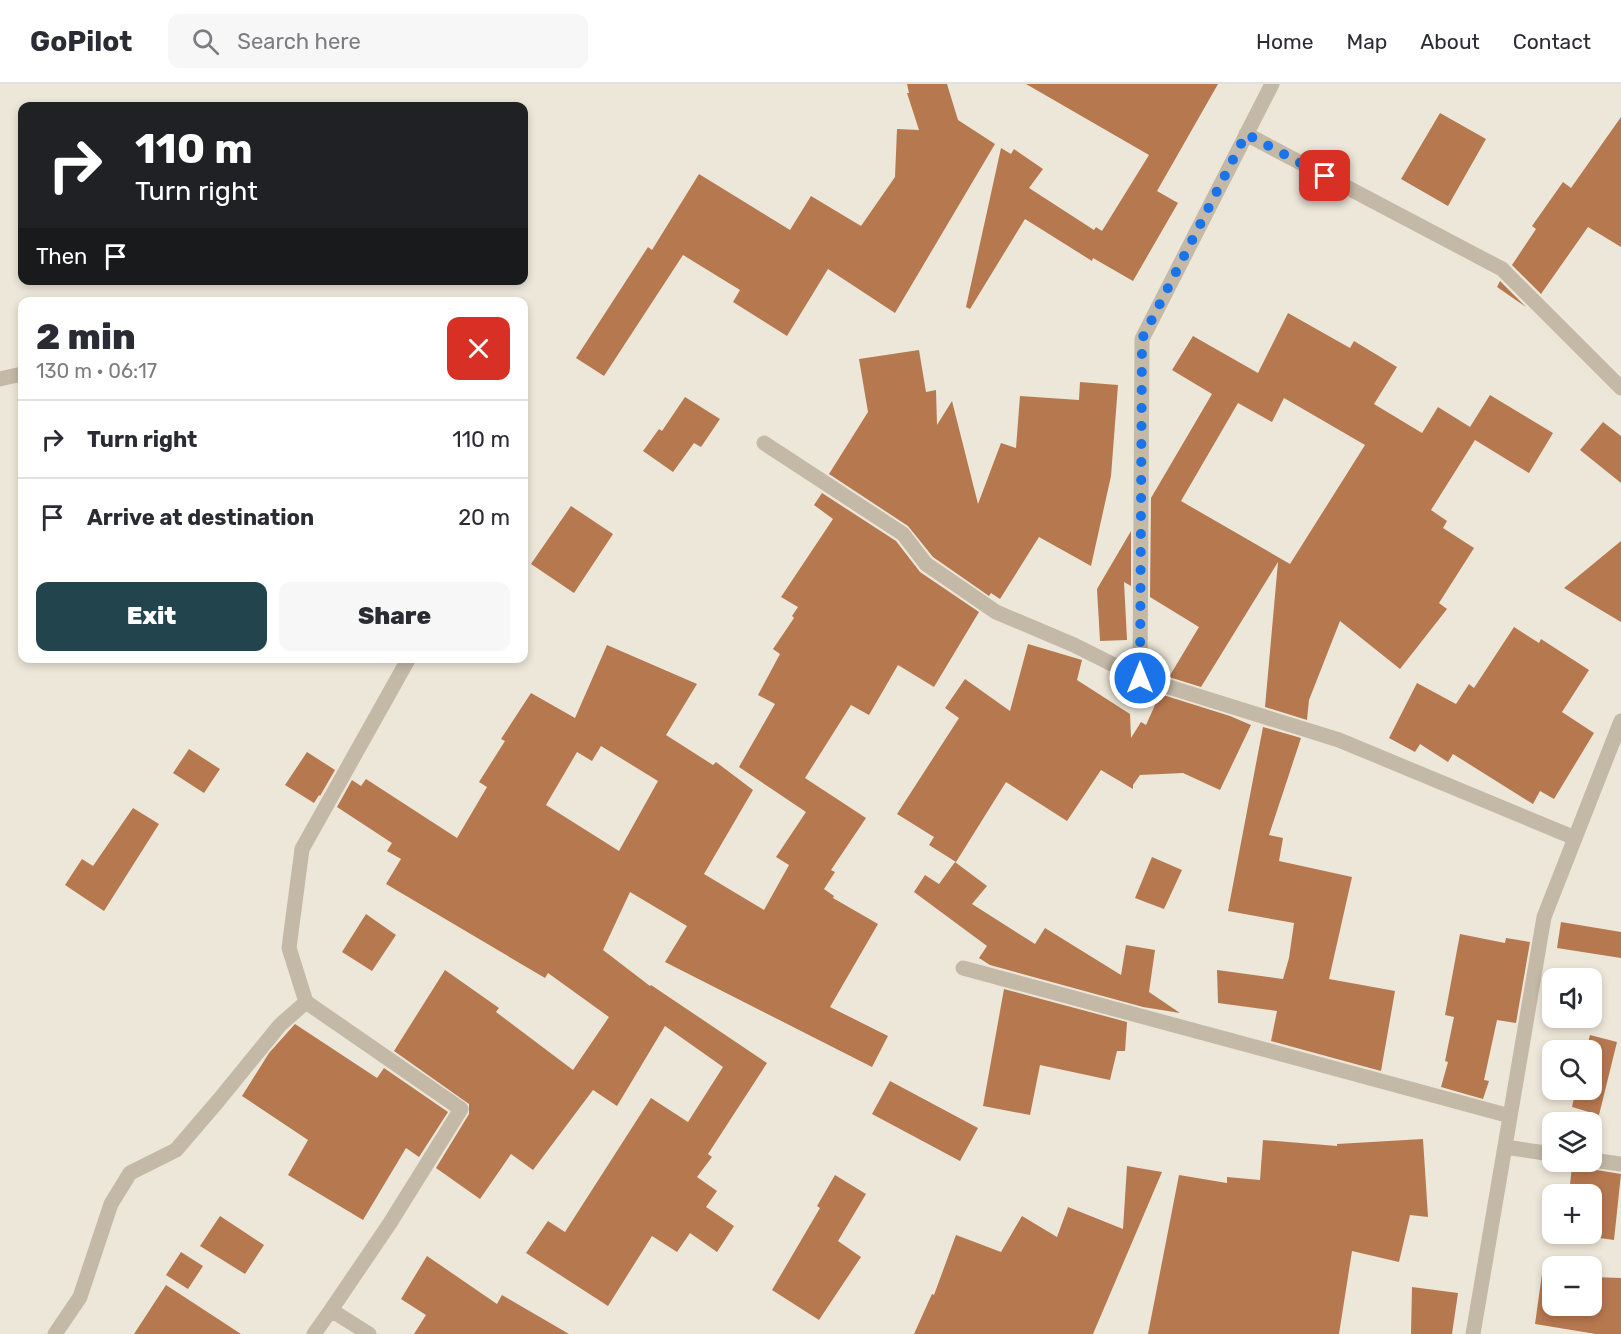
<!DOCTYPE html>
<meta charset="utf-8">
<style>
:root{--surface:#fff;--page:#f7f7f7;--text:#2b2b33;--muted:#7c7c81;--line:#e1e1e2;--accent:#22444d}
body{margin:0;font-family:Rubik,sans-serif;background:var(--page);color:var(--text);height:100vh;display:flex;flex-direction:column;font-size:22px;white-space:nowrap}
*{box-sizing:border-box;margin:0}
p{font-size:20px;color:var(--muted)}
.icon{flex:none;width:33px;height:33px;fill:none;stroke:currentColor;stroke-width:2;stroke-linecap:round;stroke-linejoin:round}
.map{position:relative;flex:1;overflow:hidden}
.sheet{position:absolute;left:18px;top:213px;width:510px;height:366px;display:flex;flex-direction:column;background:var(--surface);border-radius:12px;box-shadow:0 3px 9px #0003}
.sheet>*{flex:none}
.banner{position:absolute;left:18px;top:18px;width:510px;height:183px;border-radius:12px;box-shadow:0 3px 9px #0003;background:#202124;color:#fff;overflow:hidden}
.controls{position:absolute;left:1542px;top:884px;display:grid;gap:12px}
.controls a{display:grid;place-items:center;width:60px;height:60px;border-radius:12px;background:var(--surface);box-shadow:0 3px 9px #0003;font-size:30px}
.pin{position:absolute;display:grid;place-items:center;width:51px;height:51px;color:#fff;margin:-26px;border-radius:12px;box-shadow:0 3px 9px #0006}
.me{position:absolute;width:66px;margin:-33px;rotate:0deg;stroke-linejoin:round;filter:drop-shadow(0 0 4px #0008)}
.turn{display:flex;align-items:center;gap:21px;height:126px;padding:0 18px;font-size:27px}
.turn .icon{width:78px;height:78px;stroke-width:2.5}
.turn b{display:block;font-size:42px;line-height:51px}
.then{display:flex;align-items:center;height:57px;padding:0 18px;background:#0003;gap:12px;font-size:22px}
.round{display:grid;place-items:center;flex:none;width:63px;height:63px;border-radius:12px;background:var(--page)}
.overview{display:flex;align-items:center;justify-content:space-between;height:102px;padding:0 18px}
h1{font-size:36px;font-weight:800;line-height:45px}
.cta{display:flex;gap:12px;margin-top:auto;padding:12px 18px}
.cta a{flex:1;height:69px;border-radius:12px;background:var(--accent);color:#fff;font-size:24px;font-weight:800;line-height:69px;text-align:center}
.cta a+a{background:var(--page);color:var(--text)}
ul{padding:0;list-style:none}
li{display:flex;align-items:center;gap:18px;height:78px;padding:0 18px;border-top:2px solid var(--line)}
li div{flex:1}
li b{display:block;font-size:22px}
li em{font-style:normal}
header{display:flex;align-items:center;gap:36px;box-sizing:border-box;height:84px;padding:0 30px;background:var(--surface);border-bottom:2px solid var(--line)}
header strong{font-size:28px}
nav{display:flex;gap:33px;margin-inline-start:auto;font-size:21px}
.search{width:420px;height:54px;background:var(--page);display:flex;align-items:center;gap:15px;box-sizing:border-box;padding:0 21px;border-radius:12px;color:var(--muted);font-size:22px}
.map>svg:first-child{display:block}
</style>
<header>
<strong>GoPilot</strong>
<div class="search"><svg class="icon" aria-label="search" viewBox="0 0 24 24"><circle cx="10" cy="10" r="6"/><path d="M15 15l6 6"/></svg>Search here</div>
<nav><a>Home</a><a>Map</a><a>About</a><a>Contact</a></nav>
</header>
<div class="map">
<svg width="1621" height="1250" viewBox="0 0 1621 1250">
<rect width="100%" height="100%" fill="#ede7d9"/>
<path fill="#b6784f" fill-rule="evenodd" d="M 907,0 L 947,0 L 958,36 L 995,60 L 895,229 L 828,185 L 787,252 L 733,218 L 740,206 L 683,171 L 604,292 L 576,274 L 648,163 L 652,166 L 699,90 L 790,146 L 811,112 L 861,142 L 895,93 L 897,45 L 919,46 L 907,9 L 909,9 Z
M 1026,0 L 1218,0 L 1157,107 L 1178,119 L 1133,197 L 1093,174 L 1092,177 L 1025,135 L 970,225 L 966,223 L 1001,64 L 1011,70 L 1014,65 L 1043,85 L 1029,104 L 1094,146 L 1096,143 L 1102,147 L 1149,71 Z
M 1440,29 L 1486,55 L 1448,122 L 1401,95 Z
M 1621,33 L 1621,163 L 1588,143 L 1541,210 L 1512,181 L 1536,145 L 1532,142 L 1563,98 L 1571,104 Z
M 1500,197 L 1526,223 L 1497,203 Z
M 1288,229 L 1350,264 L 1354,257 L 1397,283 L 1374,320 L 1422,349 L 1438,323 L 1470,343 L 1490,311 L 1553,349 L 1529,389 L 1475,356 L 1431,426 L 1447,437 L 1443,444 L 1474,464 L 1439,519 L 1447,525 L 1400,585 L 1340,537 L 1309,616 L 1307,636 L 1265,623 L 1278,478 L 1201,603 L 1169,593 L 1199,543 L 1150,513 L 1151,414 L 1212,310 L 1172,286 L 1193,252 L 1258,289 ZM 1284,314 L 1365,361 L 1290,480 L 1181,417 L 1238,319 L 1272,338 Z
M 919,266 L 926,308 L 936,306 L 937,341 L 952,317 L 978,420 L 1001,359 L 1016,364 L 1020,312 L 1079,316 L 1080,298 L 1118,301 L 1111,392 L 1091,482 L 1039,453 L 1000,515 L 991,509 L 989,512 L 933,473 L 908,442 L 829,390 L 868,328 L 859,275 Z
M 685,313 L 720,335 L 701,363 L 694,359 L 673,388 L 643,367 L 659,345 L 662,347 Z
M 1603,338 L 1621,352 L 1621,399 L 1580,366 Z
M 822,409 L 896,457 L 920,488 L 979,528 L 934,603 L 898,581 L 869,631 L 851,621 L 805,694 L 866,734 L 831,786 L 835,788 L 824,805 L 834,812 L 833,814 L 878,840 L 830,923 L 888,952 L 872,983 L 665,878 L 687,842 L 630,808 L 603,866 L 650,902 L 651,901 L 767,979 L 708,1070 L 712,1073 L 697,1093 L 717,1107 L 706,1123 L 734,1142 L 717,1168 L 690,1149 L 677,1168 L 652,1152 L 608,1222 L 526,1169 L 548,1137 L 565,1148 L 651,1014 L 688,1038 L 723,983 L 665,942 L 617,1022 L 593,1006 L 533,1086 L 511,1070 L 480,1115 L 436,1084 L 469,1030 L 469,1020 L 394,967 L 445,886 L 499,924 L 496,928 L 573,986 L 609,933 L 548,889 L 545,894 L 386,800 L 401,775 L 387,767 L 392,759 L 337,723 L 352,696 L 361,702 L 366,695 L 457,754 L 487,703 L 479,698 L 505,657 L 501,655 L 531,609 L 575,634 L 607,561 L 697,600 L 666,651 L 713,681 L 716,678 L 753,706 L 704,790 L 764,826 L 789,781 L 776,773 L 806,728 L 739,683 L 775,620 L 758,611 L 780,570 L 773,565 L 794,534 L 792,532 L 798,523 L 781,513 L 833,435 L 814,421 ZM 601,662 L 658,697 L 619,767 L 546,721 L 577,668 L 592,677 Z
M 571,422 L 613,450 L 574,509 L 531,480 Z
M 1131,447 L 1131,502 L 1124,498 L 1127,556 L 1100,557 L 1097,505 Z
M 1621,457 L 1621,538 L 1564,504 Z
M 1514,543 L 1539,559 L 1541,555 L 1589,586 L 1562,628 L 1594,649 L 1554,715 L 1540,707 L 1533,720 L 1453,670 L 1448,678 L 1420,660 L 1415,668 L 1389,654 L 1417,599 L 1456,620 L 1469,600 L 1474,604 Z
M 1028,560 L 1082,576 L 1077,596 L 1130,630 L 1131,654 L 1141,638 L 1146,641 L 1160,610 L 1230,632 L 1251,641 L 1220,706 L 1183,689 L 1140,691 L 1133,701 L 1133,705 L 1101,686 L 1067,737 L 1006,698 L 956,778 L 929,761 L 934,753 L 897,730 L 959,634 L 945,624 L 965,595 L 1010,627 Z
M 1263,643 L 1301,654 L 1269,751 L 1283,754 L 1279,777 L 1352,793 L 1329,895 L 1395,907 L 1381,987 L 1271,957 L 1277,927 L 1218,919 L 1217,886 L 1283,895 L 1289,874 L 1294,839 L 1228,827 Z
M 189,665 L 220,685 L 204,709 L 173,689 Z
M 307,668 L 335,686 L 320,712 L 319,711 L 314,719 L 285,701 Z
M 133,724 L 159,740 L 104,827 L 65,801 L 82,775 L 93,782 Z
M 1152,773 L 1182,786 L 1164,825 L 1135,814 Z
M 955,778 L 987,802 L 972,820 L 1035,860 L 1045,844 L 1121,891 L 1126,861 L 1155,866 L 1149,908 L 1180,929 L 1143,923 L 990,881 L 979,874 L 987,862 L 914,808 L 925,791 L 939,800 Z
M 366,830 L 396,851 L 372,887 L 342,868 Z
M 1561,838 L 1621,848 L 1621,874 L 1557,864 Z
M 1460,850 L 1505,859 L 1506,854 L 1530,858 L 1516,939 L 1497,936 L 1484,996 L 1489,997 L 1483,1015 L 1441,1003 L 1448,978 L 1445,977 L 1454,933 L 1445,931 Z
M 1004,905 L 1127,938 L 1125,967 L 1117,967 L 1110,996 L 1040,981 L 1030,1031 L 983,1022 Z
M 295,940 L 377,994 L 384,984 L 448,1028 L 419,1073 L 406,1064 L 363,1136 L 288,1091 L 308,1056 L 242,1012 L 269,969 Z
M 1590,951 L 1617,958 L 1599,1031 L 1572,1023 L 1576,1005 L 1592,1005 L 1592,966 L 1586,966 Z
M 890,997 L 978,1044 L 960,1077 L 872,1030 Z
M 1423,1055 L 1428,1133 L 1410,1131 L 1399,1178 L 1352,1167 L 1339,1250 L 1148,1250 L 1179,1091 L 1227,1099 L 1227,1093 L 1260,1096 L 1263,1056 L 1337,1062 L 1337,1060 Z
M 1127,1082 L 1162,1088 L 1093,1250 L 914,1250 L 932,1210 L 934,1211 L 956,1151 L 1001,1168 L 1022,1132 L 1057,1153 L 1068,1123 L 1123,1145 Z
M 1572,1082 L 1621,1090 L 1614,1156 L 1564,1149 L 1592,1149 L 1592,1110 L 1569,1110 Z
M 835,1091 L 866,1110 L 838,1157 L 861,1173 L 819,1236 L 772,1206 L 820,1124 L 817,1122 Z
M 220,1132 L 264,1161 L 245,1190 L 200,1162 Z
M 181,1168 L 203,1182 L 188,1205 L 166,1191 Z
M 427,1172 L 497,1220 L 502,1211 L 569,1250 L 414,1250 L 426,1231 L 401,1215 Z
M 1542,1190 L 1552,1191 L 1552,1221 L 1592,1221 L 1592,1193 L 1621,1194 L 1621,1250 L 1596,1250 L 1535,1240 Z
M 166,1201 L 241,1250 L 134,1250 Z
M 1412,1203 L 1458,1209 L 1452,1250 L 1411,1250 Z"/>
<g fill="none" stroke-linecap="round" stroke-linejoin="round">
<path stroke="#c4b9a7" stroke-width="15" d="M 1246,50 L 1502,185 L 1621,304
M 0,295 L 22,290
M 764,359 L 903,450 L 926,480 L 996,528 L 1074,561 L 1140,594 L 1339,656 L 1575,754
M 1140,594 L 1142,255 L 1272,0
M 963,884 L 1510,1032
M 1505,1063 L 1552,1070
M 1592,1076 L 1621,1080
M 55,1250 L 80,1213 L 111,1120 L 130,1089 L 176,1066 L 218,1017 L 280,941 L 306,918
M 314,1250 L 331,1226
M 369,1250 L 331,1226 L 390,1139 L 461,1025 L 306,918 L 289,864 L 302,765 L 409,574
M 1473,1250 L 1544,833 L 1621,637"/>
</g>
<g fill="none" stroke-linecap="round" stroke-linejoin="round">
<path stroke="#1a73e8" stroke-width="10" stroke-dasharray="0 18" d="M 1140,594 L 1142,255 L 1246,50 L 1325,92"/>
</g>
</svg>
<div class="controls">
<a><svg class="icon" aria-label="sound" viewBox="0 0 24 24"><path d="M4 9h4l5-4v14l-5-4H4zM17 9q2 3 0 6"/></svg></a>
<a><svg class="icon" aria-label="search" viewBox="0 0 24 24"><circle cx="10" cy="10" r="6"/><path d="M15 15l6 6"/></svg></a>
<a><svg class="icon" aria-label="layers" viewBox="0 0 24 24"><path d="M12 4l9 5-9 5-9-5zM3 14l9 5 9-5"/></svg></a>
<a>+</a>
<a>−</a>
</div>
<div class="pin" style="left:1325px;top:92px;background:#d93025"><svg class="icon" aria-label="arrive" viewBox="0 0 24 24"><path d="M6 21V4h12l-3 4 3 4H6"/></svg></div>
<svg class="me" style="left:1140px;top:594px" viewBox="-20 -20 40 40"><circle r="17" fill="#1a73e8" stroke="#fff" stroke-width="3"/><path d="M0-11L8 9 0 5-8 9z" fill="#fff"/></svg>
<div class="banner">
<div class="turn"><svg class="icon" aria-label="right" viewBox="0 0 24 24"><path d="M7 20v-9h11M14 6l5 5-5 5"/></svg><div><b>110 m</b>Turn right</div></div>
<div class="then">Then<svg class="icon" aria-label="arrive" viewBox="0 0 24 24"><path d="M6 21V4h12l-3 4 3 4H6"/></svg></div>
</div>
<section class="sheet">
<div class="overview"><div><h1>2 min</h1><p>130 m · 06:17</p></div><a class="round" style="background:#d93025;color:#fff"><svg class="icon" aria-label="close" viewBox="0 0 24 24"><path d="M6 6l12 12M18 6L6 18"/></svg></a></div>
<ul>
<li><svg class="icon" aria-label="right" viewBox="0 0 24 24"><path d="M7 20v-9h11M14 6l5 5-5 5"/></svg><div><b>Turn right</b></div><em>110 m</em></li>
<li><svg class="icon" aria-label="arrive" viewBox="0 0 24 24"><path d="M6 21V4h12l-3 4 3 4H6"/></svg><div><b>Arrive at destination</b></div><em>20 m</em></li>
</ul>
<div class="cta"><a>Exit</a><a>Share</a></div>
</section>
</div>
